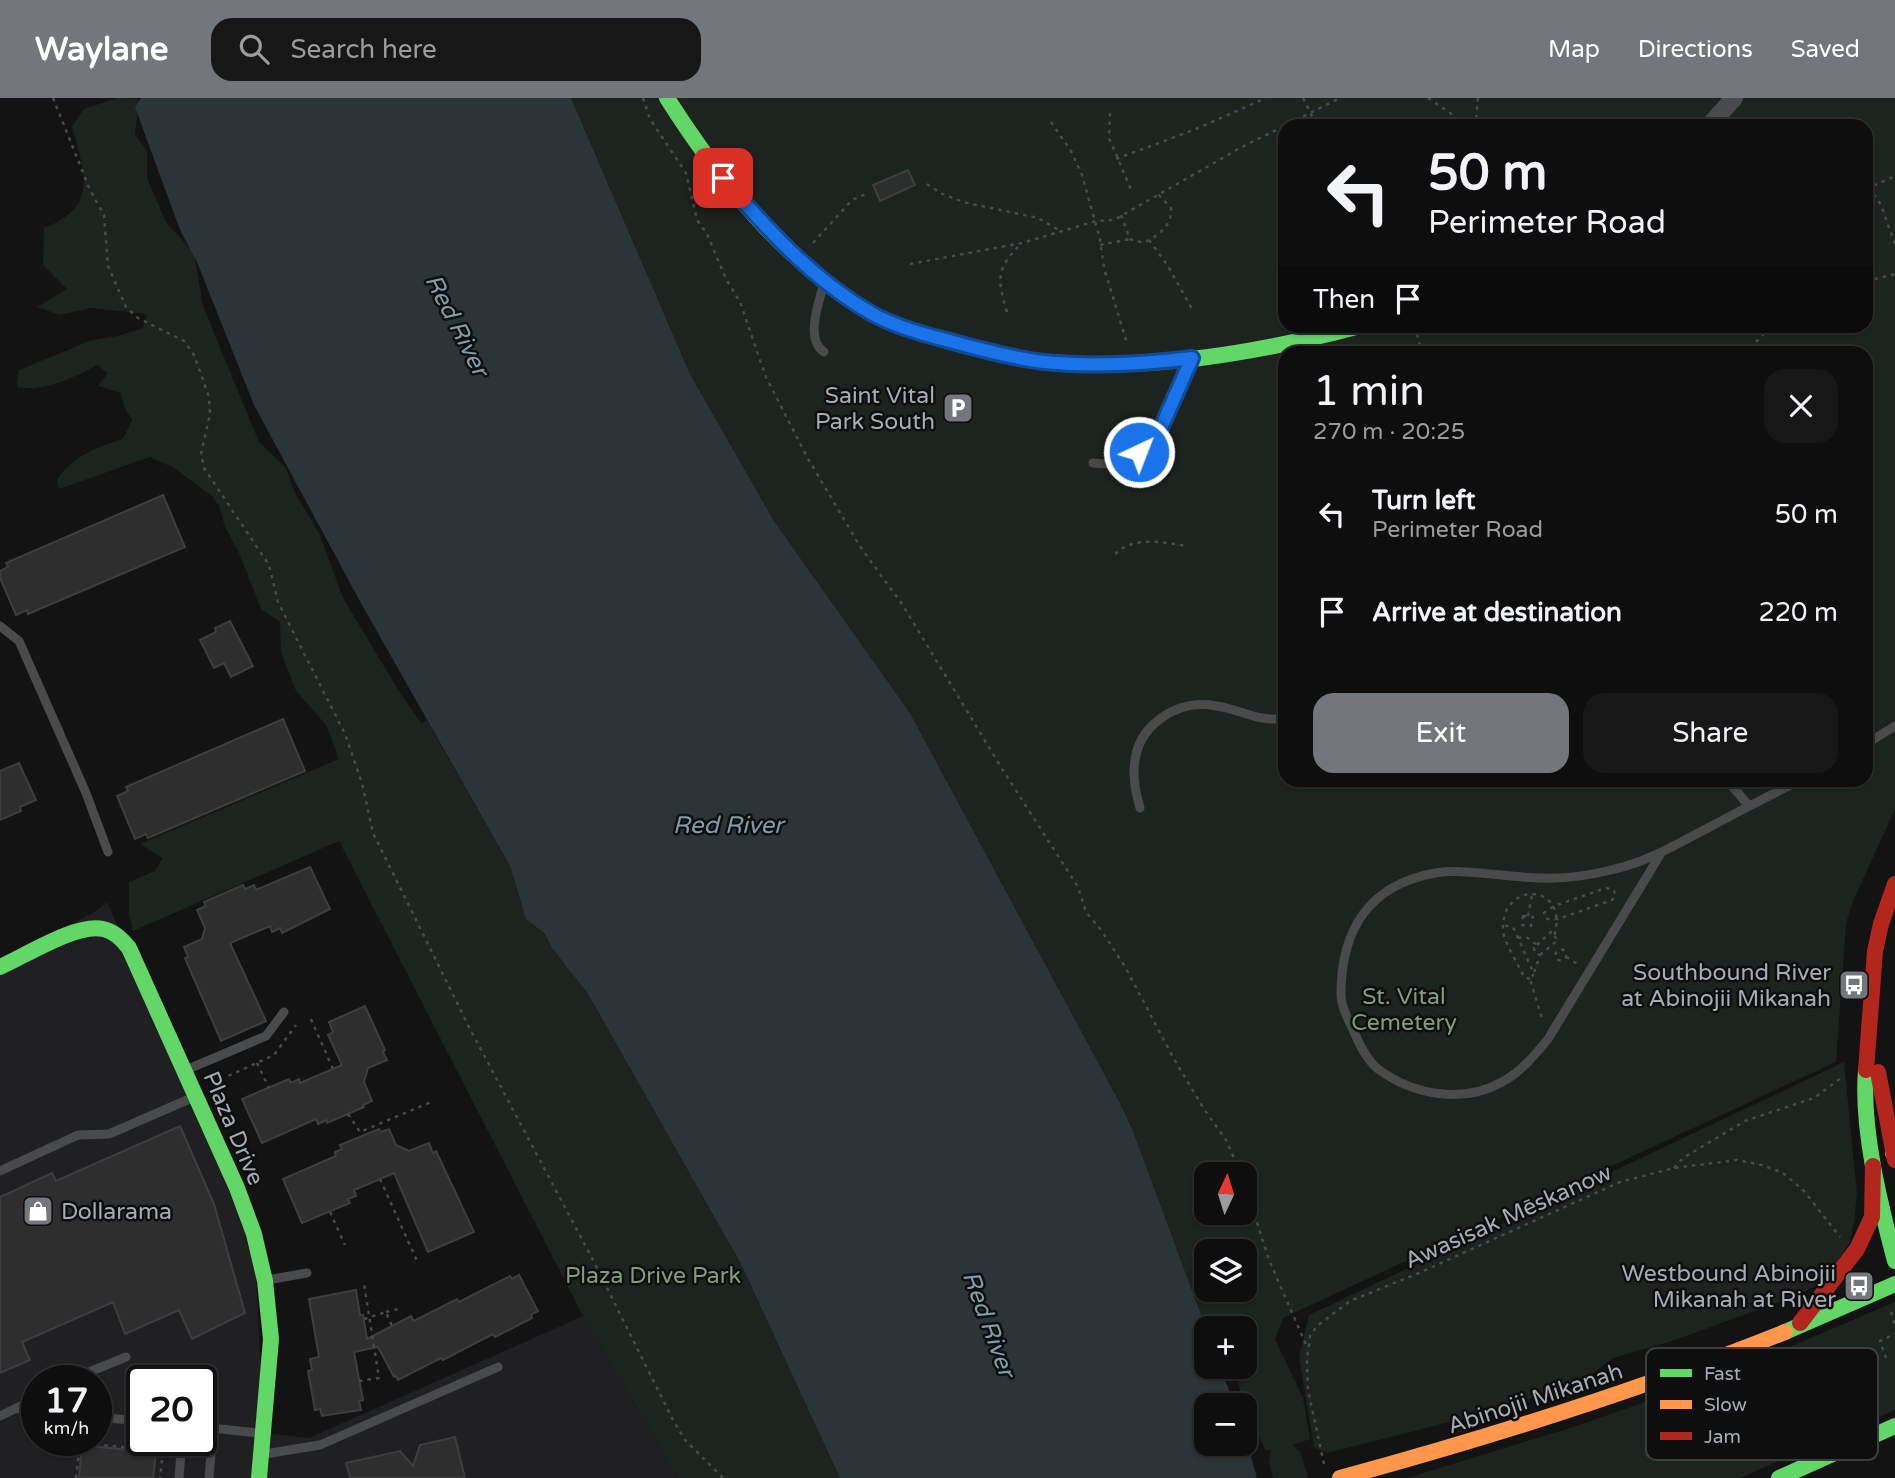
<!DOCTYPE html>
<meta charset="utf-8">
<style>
:root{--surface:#0e0e0f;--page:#171718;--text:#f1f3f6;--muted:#9b9c9e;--line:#2e2e2f;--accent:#73767b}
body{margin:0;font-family:"Varela Round",sans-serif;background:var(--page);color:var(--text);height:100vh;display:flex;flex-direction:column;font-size:26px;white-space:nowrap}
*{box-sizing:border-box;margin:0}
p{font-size:23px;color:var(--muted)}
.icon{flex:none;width:38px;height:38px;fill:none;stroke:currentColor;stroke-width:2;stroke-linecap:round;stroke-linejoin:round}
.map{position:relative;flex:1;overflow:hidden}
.sheet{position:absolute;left:1278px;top:248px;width:595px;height:441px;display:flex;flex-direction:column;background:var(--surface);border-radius:21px;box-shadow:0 2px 5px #0004,0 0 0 2px var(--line)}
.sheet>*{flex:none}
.top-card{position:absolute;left:1278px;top:21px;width:595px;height:214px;border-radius:21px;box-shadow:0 2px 5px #0004,0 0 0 2px var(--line);background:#0e0e0f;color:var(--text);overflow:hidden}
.needle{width:46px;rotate:4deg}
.controls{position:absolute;left:1194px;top:1064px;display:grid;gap:14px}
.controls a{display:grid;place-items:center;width:63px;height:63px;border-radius:14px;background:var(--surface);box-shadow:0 2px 5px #0004,0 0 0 2px var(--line);font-size:35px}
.speed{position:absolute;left:21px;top:1267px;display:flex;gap:14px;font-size:35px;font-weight:700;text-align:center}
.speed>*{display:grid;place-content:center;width:91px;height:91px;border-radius:50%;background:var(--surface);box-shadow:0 2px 5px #0004,0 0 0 2px var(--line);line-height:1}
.speed small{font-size:18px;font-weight:400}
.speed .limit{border:4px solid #111;border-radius:10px;background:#fff;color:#111}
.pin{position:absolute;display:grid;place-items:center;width:60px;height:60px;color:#fff;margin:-30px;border-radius:14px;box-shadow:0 4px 10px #0006}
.me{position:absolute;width:77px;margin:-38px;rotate:43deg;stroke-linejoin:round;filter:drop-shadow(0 0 5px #0008)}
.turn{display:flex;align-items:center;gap:24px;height:147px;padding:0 35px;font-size:32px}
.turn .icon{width:91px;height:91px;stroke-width:2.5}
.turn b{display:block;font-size:49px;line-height:60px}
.then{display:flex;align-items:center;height:66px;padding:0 35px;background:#0003;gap:14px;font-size:26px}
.round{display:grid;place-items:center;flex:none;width:74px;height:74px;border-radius:21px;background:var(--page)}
.headline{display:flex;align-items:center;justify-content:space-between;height:119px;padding:0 35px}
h1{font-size:42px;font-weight:600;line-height:52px}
.button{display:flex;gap:14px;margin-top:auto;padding:14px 35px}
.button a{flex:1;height:80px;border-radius:21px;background:var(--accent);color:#fff;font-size:28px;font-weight:600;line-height:80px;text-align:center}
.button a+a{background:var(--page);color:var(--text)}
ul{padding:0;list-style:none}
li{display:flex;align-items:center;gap:21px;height:98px;padding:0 35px}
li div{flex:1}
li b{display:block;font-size:26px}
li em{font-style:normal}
header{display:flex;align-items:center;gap:42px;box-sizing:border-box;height:98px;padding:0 35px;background:var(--accent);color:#fff}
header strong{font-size:33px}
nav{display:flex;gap:38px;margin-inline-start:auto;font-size:24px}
.search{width:490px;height:63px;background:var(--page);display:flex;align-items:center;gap:18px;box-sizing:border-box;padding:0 24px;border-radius:21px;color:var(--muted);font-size:26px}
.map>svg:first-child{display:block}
</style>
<header>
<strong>Waylane</strong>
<div class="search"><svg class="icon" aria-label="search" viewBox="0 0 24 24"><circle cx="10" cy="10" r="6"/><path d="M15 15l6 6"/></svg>Search here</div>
<nav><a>Map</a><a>Directions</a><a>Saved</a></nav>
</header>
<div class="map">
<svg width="1895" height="1380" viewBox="0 0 1895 1380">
<rect width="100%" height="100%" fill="#131314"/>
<path fill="#202022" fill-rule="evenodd" d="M 107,804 L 254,1136 L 264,1335 L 309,1340 L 583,1218 L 678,1380 L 0,1380 L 0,861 L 93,815 ZM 37,1283 L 96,1283 L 96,1342 L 37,1342 ZM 142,1283 L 201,1283 L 201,1342 L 142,1342 Z"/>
<path fill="#1d231e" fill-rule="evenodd" d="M 117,0 L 139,1 L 135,36 L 147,53 L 147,80 L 166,124 L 194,155 L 203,208 L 259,344 L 286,370 L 294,393 L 320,437 L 343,500 L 399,593 L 421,625 L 427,623 L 510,768 L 526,821 L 545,836 L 552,850 L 588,896 L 741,1166 L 840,1380 L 678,1380 L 583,1218 L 339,743 L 133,833 L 129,816 L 129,784 L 155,773 L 162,760 L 140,746 L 339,661 L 326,627 L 296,593 L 281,554 L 280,524 L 261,511 L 239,455 L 225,429 L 219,408 L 213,399 L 174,370 L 150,359 L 59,391 L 57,381 C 76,356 94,351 123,341 L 132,322 L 124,308 L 121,295 L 98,288 L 108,275 L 97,267 C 76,279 42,295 17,289 L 19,272 L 92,242 L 118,238 L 143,230 L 147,216 L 91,210 L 60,217 L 37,209 L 67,191 L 43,167 L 44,130 C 100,109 84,74 72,28 L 84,11 Z
M 571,0 L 1895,0 L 1895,711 L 1854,801 L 1846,825 L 1836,964 L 1283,1220 L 1275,1241 L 1303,1300 L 1310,1341 L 1293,1347 L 1300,1353 L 1308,1380 L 1273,1380 L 1269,1365 L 1271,1352 L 1265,1352 L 1240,1293 L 1236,1269 L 1244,1269 L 1244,1230 L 1206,1230 L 1133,1033 L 1121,1007 L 910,615 L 774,423 L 690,276 ZM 1284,28 L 1866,28 L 1866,228 L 1284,228 ZM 1284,256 L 1866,256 L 1866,682 L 1284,682 ZM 1206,1076 L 1244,1076 L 1244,1115 L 1206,1115 ZM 1206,1153 L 1244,1153 L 1244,1192 L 1206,1192 Z
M 1844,964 L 1857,1095 L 1854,1124 L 1850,1144 L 1825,1182 L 1797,1198 L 1672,1243 L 1613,1260 L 1585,1281 L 1501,1311 L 1327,1355 L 1314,1349 L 1299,1259 L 1309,1217 Z
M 1895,1204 L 1895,1312 L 1740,1380 L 1407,1380 L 1570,1330 L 1721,1278 Z"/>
<path fill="#2b3437" d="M 141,0 L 571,0 L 690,276 L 774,423 L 910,615 L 1121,1007 L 1133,1033 L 1206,1230 L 1206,1269 L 1220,1269 L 1235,1307 L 1206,1307 L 1206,1346 L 1244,1346 L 1244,1333 L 1257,1380 L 840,1380 L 741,1166 L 588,896 L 552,850 L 545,836 L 526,821 L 510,768 L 362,507 L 254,307 L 197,164 L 180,132 L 135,9 Z"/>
<path fill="#2e2e2f" stroke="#3c3e40" stroke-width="2" d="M 908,72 L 915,87 L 880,103 L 873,87 Z
M 163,397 L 185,449 L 28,516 L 27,512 L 16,517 L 0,480 L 0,473 L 8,469 L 6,465 Z
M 230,523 L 253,568 L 231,579 L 224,565 L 214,570 L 200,542 L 216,534 L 215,530 Z
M 283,621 L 305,673 L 148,740 L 146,736 L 135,741 L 117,698 L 128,693 L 126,689 Z
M 19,665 L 36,702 L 20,709 L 21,713 L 0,722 L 0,673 Z
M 310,769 L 330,811 L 282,835 L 280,830 L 272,834 L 270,828 L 230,845 L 266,923 L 221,943 L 185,860 L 188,859 L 184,849 L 202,841 L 205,830 L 197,812 L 206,808 L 204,804 L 243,787 L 245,791 L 254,787 L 256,792 Z
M 365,908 L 385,952 L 383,954 L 387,962 L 368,970 L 364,984 L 372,1003 L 363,1007 L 364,1009 L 327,1025 L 326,1022 L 318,1026 L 316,1021 L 262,1045 L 242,1001 L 289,981 L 291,985 L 299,981 L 300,985 L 342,967 L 328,937 L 333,934 L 329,924 Z
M 180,1028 L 214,1106 L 245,1215 L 192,1241 L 179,1212 L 125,1236 L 113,1204 L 22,1244 L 30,1262 L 0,1275 L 0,1099 L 52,1075 L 56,1083 Z
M 379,1031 L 381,1034 L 389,1031 L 396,1047 L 409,1053 L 429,1045 L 433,1055 L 436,1053 L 474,1134 L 428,1154 L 394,1075 L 354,1092 L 356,1098 L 348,1101 L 350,1105 L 302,1125 L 283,1081 L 336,1058 L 335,1054 L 342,1051 L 340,1047 Z
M 519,1177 L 538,1213 L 531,1217 L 532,1220 L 495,1239 L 493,1236 L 443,1262 L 441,1260 L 398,1282 L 396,1278 L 394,1279 L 378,1249 L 354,1254 L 363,1302 L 359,1303 L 361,1312 L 322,1318 L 320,1311 L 315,1312 L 308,1273 L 312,1272 L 310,1261 L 319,1259 L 309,1201 L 356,1192 L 360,1217 L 363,1217 L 367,1241 L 411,1218 L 414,1223 L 457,1201 L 459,1204 L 510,1178 L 512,1181 Z
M 455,1339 L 465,1380 L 350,1380 L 346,1365 L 400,1353 L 413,1368 L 420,1347 Z
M 82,1347 L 156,1355 L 153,1380 L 79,1380 Z"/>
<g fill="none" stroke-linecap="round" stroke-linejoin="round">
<path stroke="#494a4d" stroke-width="2.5" stroke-dasharray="3.5 5" stroke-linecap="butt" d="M 53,0 L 90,92 L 104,117 L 108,168 L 126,209 L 138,220 L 184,243 L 194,257 L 209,299 L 210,316 L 201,356 L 204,370 L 269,467 L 278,504 L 345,636 L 362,685 L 373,735 L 469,929 L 593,1162 L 673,1322 L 685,1342 L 723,1380
M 643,0 L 650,21 L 686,75 L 697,122 L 707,136 L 726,181 L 740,204 L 766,279 L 807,359 L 861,450 L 902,506 L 1004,674 L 1078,789 L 1086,814 L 1101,832 L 1124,867 L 1174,961 L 1204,1011 L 1226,1042 L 1241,1076
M 1303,0 L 1317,28
M 1428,0 L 1449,14 L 1465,28
M 1478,0 L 1476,23 L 1479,28
M 1110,15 L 1109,40 L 1132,94
M 1051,24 L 1071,53 L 1082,77 L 1100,141 L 1104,170 L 1127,245
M 1116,61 L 1196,31 L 1266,0
M 927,86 L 940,95 L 963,104 L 1038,120 L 1062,134
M 1869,89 L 1881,107 L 1895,146
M 1866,91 L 1895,78
M 1121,117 L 1130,141 L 1144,145 C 1159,136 1172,129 1171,110 L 1158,96
M 1149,142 L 1168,168 L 1192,211
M 813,145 L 852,102 L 866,96
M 1100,147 L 1130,141
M 910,166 L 1022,145 L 1096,123 L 1114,122 L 1240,50 L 1340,0
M 1866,183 L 1895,176
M 1007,214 C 997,181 996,170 1022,145
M 1415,228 L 1422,256
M 1744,256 L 1772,228
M 1115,456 C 1134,438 1163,444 1187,448
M 1606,790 L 1614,792 L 1615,798 L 1612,802 L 1558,821 L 1547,821 L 1544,815 L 1554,808 Z
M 1523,818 L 1533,819 L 1531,828 L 1522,827 Z
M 1528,818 L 1532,797
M 1505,828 L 1511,828 L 1514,831 L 1534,876 L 1530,881 L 1543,924
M 1518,840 L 1526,839 L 1537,847 L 1534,850 L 1535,855 L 1540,857 L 1534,875
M1555.5 857a5.5 5.5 0 1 1 11 0a5.5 5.5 0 1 1-11 0Z
M 1540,857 L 1558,842 L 1554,838
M 1566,859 L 1578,866
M 1530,881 L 1524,879 C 1519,868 1504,844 1503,833 C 1500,781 1571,785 1554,838 L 1551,834 L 1537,847
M 311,921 L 333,971
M 257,965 L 269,990
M 213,985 L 274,957 L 296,927
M 348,1016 L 360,1034 L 431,1004
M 1674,1070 L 1683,1060 L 1745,1023 L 1814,1000 L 1844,978
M 380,1081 L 418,1165
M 1244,1084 L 1269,1162 L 1307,1249
M 330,1114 L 345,1147
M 386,1214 L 398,1211
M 1891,1214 L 1895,1228
M 364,1221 L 386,1214 L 392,1228
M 1886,1260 L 1880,1243 L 1895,1236
M 359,1283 L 379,1280 L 364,1186
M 1324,1366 L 1308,1292 L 1307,1262 L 1310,1238 L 1317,1228 L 1350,1203 L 1419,1175 L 1620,1084 L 1674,1070 L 1737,1062 L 1762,1067 L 1783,1075 L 1804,1093 L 1840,1139
M 76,1380 L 80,1345 L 163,1353 L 160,1380"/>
<path stroke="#484a4c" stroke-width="9" d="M 824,254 C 804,240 820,203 824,184
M 1093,365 C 1155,373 1170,311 1189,266
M 0,528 L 19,543 L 86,695 L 108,754
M 1866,646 L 1895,628
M 1727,682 L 1749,708
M 1140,710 C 1130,677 1130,643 1160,621 C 1176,609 1195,604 1216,608 C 1240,611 1260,625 1284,620
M 1660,757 L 1548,941 C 1535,957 1521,974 1502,984 C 1463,1006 1413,997 1378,971 C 1367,962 1360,948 1355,936 C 1349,923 1341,909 1341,896 C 1341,832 1369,787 1435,775 C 1469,770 1507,780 1541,780 C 1565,781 1592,777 1615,771 C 1649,763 1675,747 1706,731 C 1737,714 1769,698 1800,682
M 186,972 L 266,938 L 284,914
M 0,1073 L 78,1037 L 109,1036 L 194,999
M 267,1182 L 307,1175
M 67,1283 L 126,1259
M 18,1311 L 37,1313
M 0,1318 L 37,1300
M 96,1319 L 142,1323
M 201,1329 L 259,1335
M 265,1356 L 320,1347 L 498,1269
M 179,1380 L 182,1342
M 209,1380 L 213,1331"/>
<path stroke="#484a4c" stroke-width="18" d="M 1709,28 L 1734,0"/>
<path stroke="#63d668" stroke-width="16" d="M 667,0 C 719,82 784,163 869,214 C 894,229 925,236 953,244 C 984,252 1015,261 1046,264 C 1152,273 1258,255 1360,228
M 0,869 C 25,858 76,825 103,831 C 114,833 122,841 129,850 L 237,1090 L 254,1136 L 265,1183 L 271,1241 L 259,1380
M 1866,972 C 1861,1031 1880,1106 1895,1163
M 1785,1234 L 1895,1186
M 1779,1380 L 1895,1328"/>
<path stroke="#ff974d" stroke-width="16" d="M 1893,1055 L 1895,1059
M 1340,1380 C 1491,1339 1640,1292 1785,1234"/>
<path stroke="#b3261e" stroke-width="16" d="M 1866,972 L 1875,853 L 1881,826 L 1895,786
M 1878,974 L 1895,1062
M 1800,1225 L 1857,1151 L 1872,1119 L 1873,1068"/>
</g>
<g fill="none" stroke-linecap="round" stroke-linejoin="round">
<g stroke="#114b97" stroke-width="18">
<path id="route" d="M 723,80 C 766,130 813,182 871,215 C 893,228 922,236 946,242 C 978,251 1011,260 1044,264 C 1093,269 1144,266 1192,260 L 1156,341 L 1139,354"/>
</g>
<use href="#route" stroke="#1a73e8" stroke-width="12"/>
</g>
<defs>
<g id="parking-square" transform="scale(1.575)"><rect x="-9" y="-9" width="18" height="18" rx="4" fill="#73767b" stroke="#0e0e0f"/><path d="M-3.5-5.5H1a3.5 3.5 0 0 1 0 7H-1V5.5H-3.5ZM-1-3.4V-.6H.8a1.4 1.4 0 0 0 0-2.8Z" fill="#fff"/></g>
<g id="bus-square" transform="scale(1.575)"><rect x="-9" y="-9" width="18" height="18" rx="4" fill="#73767b" stroke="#0e0e0f"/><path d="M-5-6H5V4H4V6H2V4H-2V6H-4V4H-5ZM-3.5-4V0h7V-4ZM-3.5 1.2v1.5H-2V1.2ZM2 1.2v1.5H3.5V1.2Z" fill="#fff"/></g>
<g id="shop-square" transform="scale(1.575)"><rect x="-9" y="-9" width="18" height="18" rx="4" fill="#73767b" stroke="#0e0e0f"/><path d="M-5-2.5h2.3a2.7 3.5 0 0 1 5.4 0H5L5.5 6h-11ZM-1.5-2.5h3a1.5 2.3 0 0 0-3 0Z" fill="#fff"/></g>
</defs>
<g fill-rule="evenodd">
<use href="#parking-square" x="958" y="310"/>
<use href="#bus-square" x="1854" y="887"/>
<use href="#shop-square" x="38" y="1113"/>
<use href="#bus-square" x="1859" y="1188"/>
</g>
<g text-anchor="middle" stroke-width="5" stroke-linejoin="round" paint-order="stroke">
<g font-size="23" fill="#a6acb3" stroke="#0e0e0f" text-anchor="end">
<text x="935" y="305">Saint Vital<tspan x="935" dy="26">Park South</tspan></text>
<text x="1831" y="882">Southbound River<tspan x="1831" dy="26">at Abinojii Mikanah</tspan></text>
<text x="61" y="1121" text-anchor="start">Dollarama</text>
<text x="1836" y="1183">Westbound Abinojii<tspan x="1836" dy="26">Mikanah at River</tspan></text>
</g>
<g font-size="23" fill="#829c7f" stroke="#0e0e0f">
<text x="1404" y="906">St. Vital<tspan x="1404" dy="26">Cemetery</tspan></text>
<text x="653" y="1185">Plaza Drive Park</text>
</g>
<g font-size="23" fill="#a6acb3" stroke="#0e0e0f">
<text transform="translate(234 1030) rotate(67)" y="8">Plaza Drive</text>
<text transform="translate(1508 1118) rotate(-24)" y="8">Awasisak Mēskanow</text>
<text transform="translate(1535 1300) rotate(-18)" y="8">Abinojii Mikanah</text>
</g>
<g font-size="24" font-style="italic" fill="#809daa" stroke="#0e0e0f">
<text transform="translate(457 227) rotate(63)" y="8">Red River</text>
<text x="728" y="735">Red River</text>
<text transform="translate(989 1226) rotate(70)" y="8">Red River</text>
</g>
</g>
<rect x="1646" y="1250" width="232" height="112" rx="10" fill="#0e0e0f" stroke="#3c3d40" stroke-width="2"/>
<rect x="1660" y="1271" width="32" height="8" fill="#63d668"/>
<rect x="1660" y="1302" width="32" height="9" fill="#ff974d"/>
<rect x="1660" y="1334" width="32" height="8" fill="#b3261e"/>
<g font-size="19" fill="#a6acb3">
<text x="1704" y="1282">Fast</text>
<text x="1704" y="1313">Slow</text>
<text x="1704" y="1345">Jam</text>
</g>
</svg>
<div class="controls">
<a><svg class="needle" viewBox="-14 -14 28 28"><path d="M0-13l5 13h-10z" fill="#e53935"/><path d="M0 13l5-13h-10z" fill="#9b9c9e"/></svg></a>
<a><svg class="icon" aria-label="layers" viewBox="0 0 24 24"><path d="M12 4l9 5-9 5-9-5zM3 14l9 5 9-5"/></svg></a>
<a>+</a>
<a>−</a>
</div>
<div class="speed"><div>17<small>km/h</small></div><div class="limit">20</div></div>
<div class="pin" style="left:723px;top:80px;background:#d93025"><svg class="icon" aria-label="arrive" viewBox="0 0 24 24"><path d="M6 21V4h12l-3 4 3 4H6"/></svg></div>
<svg class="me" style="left:1139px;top:354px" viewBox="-20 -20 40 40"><circle r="17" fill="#1a73e8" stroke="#fff" stroke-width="3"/><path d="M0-11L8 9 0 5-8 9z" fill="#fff"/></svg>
<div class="top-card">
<div class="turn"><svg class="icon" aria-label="left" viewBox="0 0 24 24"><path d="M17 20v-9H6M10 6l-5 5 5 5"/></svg><div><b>50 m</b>Perimeter Road</div></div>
<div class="then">Then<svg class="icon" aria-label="arrive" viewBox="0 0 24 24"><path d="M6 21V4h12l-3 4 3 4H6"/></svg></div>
</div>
<section class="sheet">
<div class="headline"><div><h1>1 min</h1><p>270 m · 20:25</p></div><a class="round"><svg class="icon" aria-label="close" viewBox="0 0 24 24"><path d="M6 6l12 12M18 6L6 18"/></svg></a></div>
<ul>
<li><svg class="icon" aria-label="left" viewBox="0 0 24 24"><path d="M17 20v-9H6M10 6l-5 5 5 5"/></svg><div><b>Turn left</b><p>Perimeter Road</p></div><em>50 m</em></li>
<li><svg class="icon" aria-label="arrive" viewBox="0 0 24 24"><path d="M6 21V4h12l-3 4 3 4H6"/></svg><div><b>Arrive at destination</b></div><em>220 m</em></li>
</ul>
<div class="button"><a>Exit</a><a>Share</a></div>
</section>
</div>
